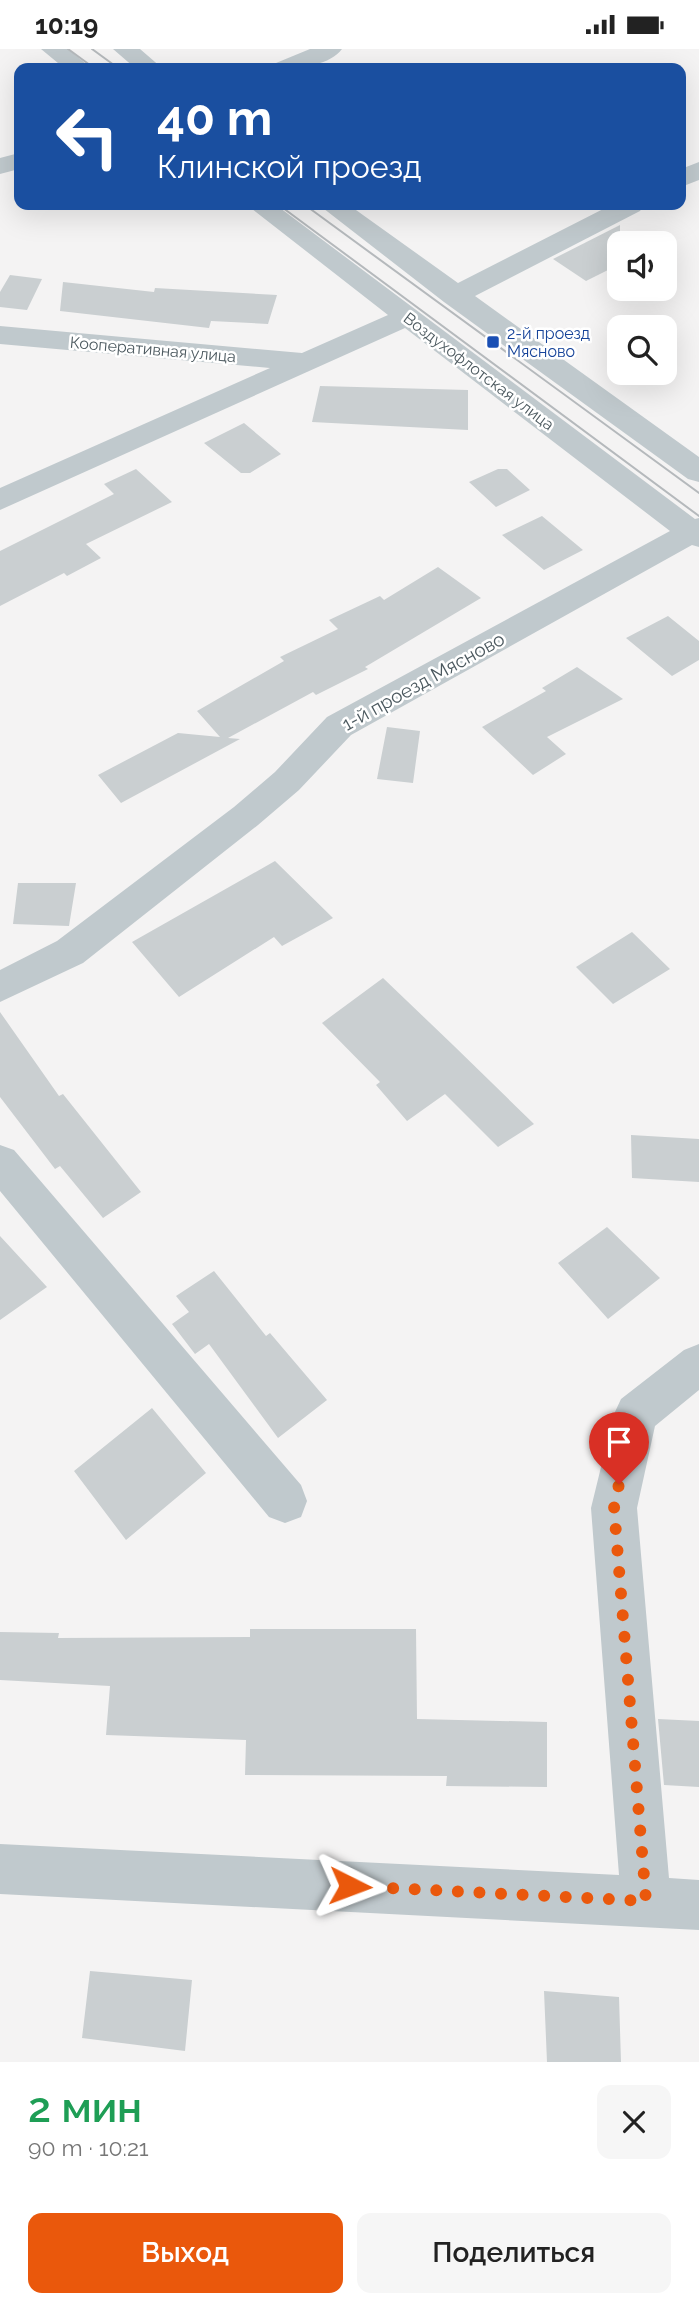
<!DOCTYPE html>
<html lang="ru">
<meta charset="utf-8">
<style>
:root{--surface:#fff;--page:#f6f6f6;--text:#222;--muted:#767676;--accent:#ea580c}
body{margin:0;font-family:Raleway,sans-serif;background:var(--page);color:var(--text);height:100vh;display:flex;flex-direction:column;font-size:26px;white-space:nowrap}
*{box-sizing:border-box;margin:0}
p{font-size:23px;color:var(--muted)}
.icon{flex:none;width:38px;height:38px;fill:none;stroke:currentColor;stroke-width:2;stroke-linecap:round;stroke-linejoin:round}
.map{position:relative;height:2013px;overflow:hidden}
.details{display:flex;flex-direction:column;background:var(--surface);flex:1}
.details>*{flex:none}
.hud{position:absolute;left:14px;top:14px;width:672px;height:147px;border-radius:14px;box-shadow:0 7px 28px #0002;background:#1a4fa0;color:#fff;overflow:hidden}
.buttons{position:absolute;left:607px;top:182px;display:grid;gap:14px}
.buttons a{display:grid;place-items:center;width:70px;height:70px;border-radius:14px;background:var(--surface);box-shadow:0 7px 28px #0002;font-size:35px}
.pin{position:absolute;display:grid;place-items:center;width:60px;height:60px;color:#fff;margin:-72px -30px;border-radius:50% 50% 50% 0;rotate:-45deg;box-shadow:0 0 7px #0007}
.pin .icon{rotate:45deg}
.me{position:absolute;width:77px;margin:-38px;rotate:93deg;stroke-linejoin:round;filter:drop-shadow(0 0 5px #0008)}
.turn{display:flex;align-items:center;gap:24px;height:147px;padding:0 28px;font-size:32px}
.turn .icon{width:91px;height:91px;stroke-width:2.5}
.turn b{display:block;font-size:49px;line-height:60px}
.round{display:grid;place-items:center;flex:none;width:74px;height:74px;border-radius:14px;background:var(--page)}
.head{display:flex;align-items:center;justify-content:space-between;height:119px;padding:0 28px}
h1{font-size:42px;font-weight:600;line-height:52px;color:#1e9e55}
.cta{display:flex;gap:14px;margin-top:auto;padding:14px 28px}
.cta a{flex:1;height:80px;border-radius:14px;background:var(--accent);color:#fff;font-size:28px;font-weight:600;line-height:80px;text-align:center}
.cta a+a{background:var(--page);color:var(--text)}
.status{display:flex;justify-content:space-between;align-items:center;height:49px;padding:0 35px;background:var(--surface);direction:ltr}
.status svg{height:19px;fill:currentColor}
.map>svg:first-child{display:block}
</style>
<div class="status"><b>10:19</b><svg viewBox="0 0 49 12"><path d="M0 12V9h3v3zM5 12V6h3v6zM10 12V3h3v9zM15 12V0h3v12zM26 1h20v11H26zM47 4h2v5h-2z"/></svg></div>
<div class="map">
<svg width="699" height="2013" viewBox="0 0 699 2013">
<rect width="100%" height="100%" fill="#f4f3f3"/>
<path fill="#cacfd1" d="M 620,176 L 620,215 L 586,232 L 553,210 Z
M 10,226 L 42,230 L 27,261 L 0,258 L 0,243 Z
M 63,233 L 154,243 L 155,239 L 277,246 L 268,275 L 211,272 L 209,279 L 60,262 Z
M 320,337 L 468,341 L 468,381 L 312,373 Z
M 244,374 L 281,405 L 250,424 L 241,424 L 204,394 Z
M 136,420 L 172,453 L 86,495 L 101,509 L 67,527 L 64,524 L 0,557 L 0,502 L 114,445 L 104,435 Z
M 498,420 L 507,420 L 530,441 L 496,458 L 469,433 Z
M 542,467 L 583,501 L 544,521 L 502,486 Z
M 438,518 L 481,549 L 365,618 L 368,620 L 316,646 L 313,643 L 228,689 L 240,690 L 121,754 L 98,726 L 178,684 L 220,688 L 197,662 L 284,612 L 280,608 L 338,580 L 329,571 L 380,547 L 384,551 Z
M 668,567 L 699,592 L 699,611 L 672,627 L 626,589 Z
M 577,618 L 623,650 L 547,688 L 566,705 L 533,726 L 482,678 L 546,642 L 542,639 Z
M 387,678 L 420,682 L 413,734 L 377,730 Z
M 275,812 L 333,869 L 282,897 L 274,888 L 179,948 L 132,893 Z
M 18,834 L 76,834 L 69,877 L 13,875 Z
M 632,883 L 670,920 L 613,955 L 576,918 Z
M 383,929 L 453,996 L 534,1075 L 498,1098 L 445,1045 L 407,1072 L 376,1036 L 380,1033 L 322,974 Z
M 0,963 L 59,1047 L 63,1045 L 141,1143 L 103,1169 L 60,1117 L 55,1120 L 0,1048 Z
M 631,1086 L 699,1090 L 699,1133 L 632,1129 Z
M 607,1178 L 660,1229 L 608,1270 L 558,1214 Z
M 0,1187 L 47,1238 L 0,1271 Z
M 214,1222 L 266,1287 L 270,1284 L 327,1351 L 278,1389 L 209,1295 L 195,1305 L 172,1275 L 189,1263 L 176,1247 Z
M 152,1359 L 206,1424 L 126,1491 L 74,1422 Z
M 250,1580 L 416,1580 L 417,1670 L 547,1673 L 547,1738 L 446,1737 L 447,1727 L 245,1726 L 246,1691 L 106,1686 L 110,1637 L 0,1631 L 0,1583 L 59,1584 L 58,1589 L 250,1588 Z
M 658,1670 L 699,1672 L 699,1738 L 664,1736 Z
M 90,1922 L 192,1931 L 185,2002 L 82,1989 Z
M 544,1942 L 619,1948 L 621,2013 L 547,2013 Z"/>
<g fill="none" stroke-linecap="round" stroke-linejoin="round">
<path fill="#c0c9cd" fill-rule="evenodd" d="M 41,0 L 68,0 L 91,19 L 64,19 Z
M 113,0 L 140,0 L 162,19 L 135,19 Z
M 310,0 L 342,0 C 329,18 293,20 273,19 L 276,14 Z
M 19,104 L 19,120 L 0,125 L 0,109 Z
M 699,113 L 699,131 L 681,138 L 681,120 Z
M 247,156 L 276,156 L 695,470 L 699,469 L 699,498 L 692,496 L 351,686 L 299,741 L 258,776 L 83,914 L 0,953 L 0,921 L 57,892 L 234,758 L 275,723 L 327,668 L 670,482 L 405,279 L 0,461 L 0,439 L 270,319 L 0,295 L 0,277 L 302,304 L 388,266 Z
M 319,156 L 349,156 L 458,234 L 611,156 L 644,156 L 640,162 L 475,247 L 699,408 L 699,433 L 688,430 L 444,253 Z
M 0,1096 L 14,1101 L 301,1436 L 307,1452 L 301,1468 L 285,1474 L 269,1468 L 0,1142 Z
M 699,1295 L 699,1341 L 655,1377 L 637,1459 L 669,1829 L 699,1831 L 699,1881 L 0,1845 L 0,1795 L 619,1826 L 591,1459 L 614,1365 L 621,1350 L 684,1301 Z"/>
<path stroke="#b5b9bc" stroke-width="2" d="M 68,0 L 94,19
M 92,0 L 118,19
M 279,156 L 699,467
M 305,156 L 699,444"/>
</g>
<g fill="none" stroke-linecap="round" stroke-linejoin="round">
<path stroke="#ea580c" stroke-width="12" stroke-dasharray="0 21.6" d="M 350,1837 L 646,1852 L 614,1459 L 619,1435"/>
</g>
<rect fill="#1a4fb4" stroke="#fff" stroke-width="2.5" x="486" y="286" width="14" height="14" rx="3.5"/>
<g text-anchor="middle" stroke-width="5" stroke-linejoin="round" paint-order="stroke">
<g font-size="16" fill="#164399" stroke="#fff" text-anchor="start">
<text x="507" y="290">2-й проезд<tspan x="507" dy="18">Мясново</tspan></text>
</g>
<g font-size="16" fill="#4c595f" stroke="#fff">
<text transform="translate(153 300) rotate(5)" y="6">Кооперативная улица</text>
<text transform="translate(479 322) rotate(37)" y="6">Воздухофлотская улица</text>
</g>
<g font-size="19" fill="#4c595f" stroke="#fff">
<text transform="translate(423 632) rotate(-29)" y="7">1-й проезд Мясново</text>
</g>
</g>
</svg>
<div class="buttons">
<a><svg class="icon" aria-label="sound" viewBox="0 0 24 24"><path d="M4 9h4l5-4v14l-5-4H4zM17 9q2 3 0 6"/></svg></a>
<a><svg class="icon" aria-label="search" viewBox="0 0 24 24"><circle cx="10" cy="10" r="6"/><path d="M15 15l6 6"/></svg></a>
</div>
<div class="pin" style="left:619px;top:1435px;background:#d93025"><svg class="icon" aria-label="arrive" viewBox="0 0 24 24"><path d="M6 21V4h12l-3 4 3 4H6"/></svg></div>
<svg class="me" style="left:350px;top:1837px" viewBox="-20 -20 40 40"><path d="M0-17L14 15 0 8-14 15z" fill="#ea580c" stroke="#fff" stroke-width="4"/></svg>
<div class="hud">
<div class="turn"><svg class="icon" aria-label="left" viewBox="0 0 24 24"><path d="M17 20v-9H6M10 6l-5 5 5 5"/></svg><div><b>40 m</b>Клинской проезд</div></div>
</div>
</div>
<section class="details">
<div class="head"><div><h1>2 мин</h1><p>90 m · 10:21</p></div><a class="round"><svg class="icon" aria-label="close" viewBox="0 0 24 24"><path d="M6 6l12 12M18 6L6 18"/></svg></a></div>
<div class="cta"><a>Выход</a><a>Поделиться</a></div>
</section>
